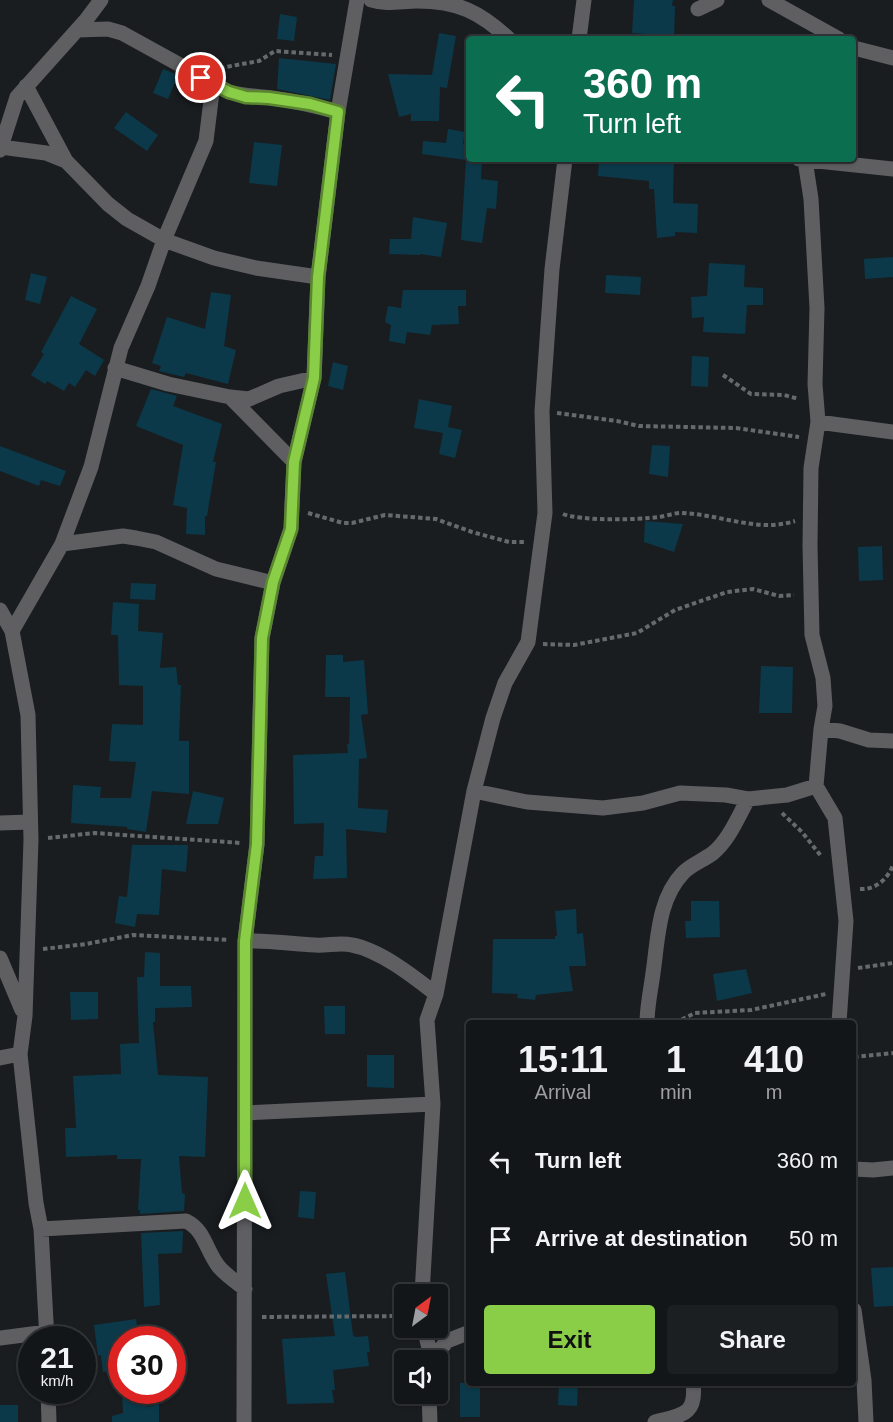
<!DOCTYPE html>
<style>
:root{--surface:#131618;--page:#1c1f21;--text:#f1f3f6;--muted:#9d9fa2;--line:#323537;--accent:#8ace48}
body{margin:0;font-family:Arial,sans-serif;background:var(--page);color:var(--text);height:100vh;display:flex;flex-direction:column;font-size:22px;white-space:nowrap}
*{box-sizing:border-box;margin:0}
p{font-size:20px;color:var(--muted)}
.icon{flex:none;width:33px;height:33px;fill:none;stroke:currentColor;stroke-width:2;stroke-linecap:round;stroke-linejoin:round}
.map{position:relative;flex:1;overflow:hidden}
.panel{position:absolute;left:466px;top:1020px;width:390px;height:366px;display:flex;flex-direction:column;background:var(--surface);border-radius:6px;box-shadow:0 2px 4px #0004,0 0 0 2px var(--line)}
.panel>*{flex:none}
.guide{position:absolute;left:466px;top:36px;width:390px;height:126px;border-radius:6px;box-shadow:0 2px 4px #0004,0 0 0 2px var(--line);background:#0b6e4f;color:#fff;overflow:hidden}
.needle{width:39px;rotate:32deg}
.buttons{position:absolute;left:394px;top:1284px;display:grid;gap:12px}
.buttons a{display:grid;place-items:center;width:54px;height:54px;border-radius:6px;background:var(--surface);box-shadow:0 2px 4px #0004,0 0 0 2px var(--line);font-size:30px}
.speed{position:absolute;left:18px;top:1326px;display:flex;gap:12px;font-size:30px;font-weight:700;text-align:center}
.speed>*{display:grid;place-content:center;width:78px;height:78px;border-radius:50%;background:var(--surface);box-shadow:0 2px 4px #0004,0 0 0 2px var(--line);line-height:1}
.speed small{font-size:15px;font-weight:400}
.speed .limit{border:9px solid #d22;background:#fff;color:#111}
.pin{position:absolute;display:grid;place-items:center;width:51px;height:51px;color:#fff;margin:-26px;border:3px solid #fff;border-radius:50%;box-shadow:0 2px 6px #0007}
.me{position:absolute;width:66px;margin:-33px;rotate:0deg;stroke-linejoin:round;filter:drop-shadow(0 0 4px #0008)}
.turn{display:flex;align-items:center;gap:21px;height:126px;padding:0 18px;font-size:27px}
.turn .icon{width:78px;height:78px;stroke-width:2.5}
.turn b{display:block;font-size:42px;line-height:51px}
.eta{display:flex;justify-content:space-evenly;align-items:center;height:102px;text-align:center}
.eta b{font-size:36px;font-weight:800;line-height:42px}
.action{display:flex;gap:12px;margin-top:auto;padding:12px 18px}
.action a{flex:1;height:69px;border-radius:6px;background:var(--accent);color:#111;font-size:24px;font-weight:800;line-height:69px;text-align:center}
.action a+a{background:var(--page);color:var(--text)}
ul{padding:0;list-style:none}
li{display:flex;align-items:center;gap:18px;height:78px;padding:0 18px}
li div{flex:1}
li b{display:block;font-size:22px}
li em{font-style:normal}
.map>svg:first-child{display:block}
</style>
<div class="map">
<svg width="893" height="1422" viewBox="0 0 893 1422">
<rect width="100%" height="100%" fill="#191d20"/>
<path fill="#0b3949" d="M 634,0 L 673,0 L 672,6 L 675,6 L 674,39 L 658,39 L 658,35 L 632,33 Z
M 280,14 L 297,17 L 294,41 L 277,39 Z
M 439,33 L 456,36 L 447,88 L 440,87 L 439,121 L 411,121 L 411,114 L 399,117 L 388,74 L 432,75 Z
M 279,58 L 336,64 L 330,100 L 277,89 Z
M 163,69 L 178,75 L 168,99 L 153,93 Z
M 126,112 L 158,135 L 147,151 L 114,128 Z
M 448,129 L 465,132 L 463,144 L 470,145 L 470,159 L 482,159 L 481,179 L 498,181 L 496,209 L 487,208 L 482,243 L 461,240 L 466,160 L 422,154 L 423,141 L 446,143 Z
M 254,142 L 282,145 L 277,186 L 249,183 Z
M 599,159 L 674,159 L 673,203 L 698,204 L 697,233 L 675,232 L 675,236 L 657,238 L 654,189 L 649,189 L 649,181 L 598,176 Z
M 413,217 L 447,223 L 441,257 L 420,254 L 420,255 L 389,254 L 390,239 L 411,239 Z
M 893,257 L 893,277 L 865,279 L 864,259 Z
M 709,263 L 745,265 L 744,287 L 763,288 L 763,305 L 747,305 L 745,334 L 703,332 L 704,317 L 692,318 L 691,297 L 707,296 Z
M 31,273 L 47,277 L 40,304 L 25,300 Z
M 606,275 L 641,277 L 640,295 L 605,293 Z
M 403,290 L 466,290 L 466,306 L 458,306 L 459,324 L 432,325 L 430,335 L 407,332 L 405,344 L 389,341 L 391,325 L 385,322 L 388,306 L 401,308 Z
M 211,292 L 231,295 L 224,346 L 236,350 L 228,384 L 186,373 L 184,377 L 159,371 L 161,366 L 152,363 L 167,317 L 205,329 Z
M 71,296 L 97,309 L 79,344 L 104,360 L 95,376 L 86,370 L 75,387 L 69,383 L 64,391 L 47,381 L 45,384 L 31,375 L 44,354 L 41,352 Z
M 692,356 L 709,357 L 708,387 L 691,386 Z
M 333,362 L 348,366 L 343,390 L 328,386 Z
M 151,389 L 177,396 L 173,406 L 222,424 L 213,462 L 216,462 L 207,516 L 205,516 L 205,535 L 186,534 L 187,508 L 173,505 L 183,445 L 136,426 Z
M 419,399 L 452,406 L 448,427 L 462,430 L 455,458 L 439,454 L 443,433 L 414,428 Z
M 652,445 L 670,446 L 668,477 L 649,474 Z
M 0,446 L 66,471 L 60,486 L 41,480 L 39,486 L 0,471 Z
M 645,521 L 683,524 L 674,552 L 644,542 Z
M 882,546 L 883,580 L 859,581 L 858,547 Z
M 131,583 L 156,584 L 155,600 L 130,599 Z
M 113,602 L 139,604 L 138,631 L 163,633 L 160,668 L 176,667 L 178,685 L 181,685 L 179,741 L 189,741 L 189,794 L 152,791 L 146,832 L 127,829 L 127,827 L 71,823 L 73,785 L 101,787 L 100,798 L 131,798 L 136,762 L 109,761 L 112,724 L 143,725 L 143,686 L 119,685 L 118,635 L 111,635 Z
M 326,655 L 343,655 L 343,662 L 364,660 L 368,714 L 361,715 L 367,758 L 359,759 L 358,808 L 388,810 L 386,833 L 346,829 L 347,878 L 313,879 L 315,856 L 323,856 L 324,823 L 294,824 L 293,755 L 348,753 L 347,744 L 349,744 L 350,697 L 325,697 Z
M 761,666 L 793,667 L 792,713 L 759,713 Z
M 193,791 L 224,798 L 218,824 L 186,824 Z
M 132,845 L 188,845 L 186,872 L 162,869 L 159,915 L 137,914 L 135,927 L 115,923 L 119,896 L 127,897 Z
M 691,901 L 719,901 L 720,937 L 686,938 L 685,921 L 691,921 Z
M 576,909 L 577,934 L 583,933 L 586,966 L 569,966 L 573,991 L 536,995 L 535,1000 L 517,998 L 518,994 L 492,993 L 493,939 L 555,939 L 555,936 L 557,936 L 555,911 Z
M 145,952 L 160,953 L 160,986 L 191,986 L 192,1007 L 155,1008 L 155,1022 L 153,1022 L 158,1075 L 208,1077 L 205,1157 L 179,1156 L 182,1193 L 185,1194 L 184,1211 L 140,1214 L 140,1210 L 138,1210 L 141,1159 L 117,1159 L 117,1155 L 66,1157 L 65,1128 L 76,1128 L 73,1076 L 121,1074 L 120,1044 L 139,1043 L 137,977 L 144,977 Z
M 746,969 L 752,993 L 717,1001 L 713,974 Z
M 70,992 L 98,992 L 98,1019 L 71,1020 Z
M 324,1006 L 345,1006 L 345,1034 L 325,1034 Z
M 367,1055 L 394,1055 L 394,1088 L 367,1087 Z
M 300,1191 L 316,1192 L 314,1219 L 298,1217 Z
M 183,1231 L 182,1253 L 158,1254 L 160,1305 L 144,1307 L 141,1233 Z
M 893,1267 L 893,1306 L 874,1307 L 871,1268 Z
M 345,1272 L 353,1335 L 355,1337 L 368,1336 L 370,1352 L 367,1352 L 369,1366 L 333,1370 L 335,1390 L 332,1390 L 334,1403 L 287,1404 L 282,1339 L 335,1336 L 326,1274 Z
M 136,1319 L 139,1340 L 122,1340 L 122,1370 L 103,1372 L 101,1355 L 98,1356 L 94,1325 Z
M 460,1383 L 480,1383 L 480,1417 L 460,1417 Z
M 559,1383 L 578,1383 L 577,1406 L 558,1405 Z
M 122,1390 L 145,1390 L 147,1407 L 159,1404 L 159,1422 L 112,1422 L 112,1416 L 123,1413 Z
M 0,1405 L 18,1405 L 18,1422 L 0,1422 Z"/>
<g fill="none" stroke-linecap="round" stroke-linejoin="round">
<path stroke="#666a6d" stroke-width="4" stroke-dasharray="4.5 3" stroke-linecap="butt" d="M 220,68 L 259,61 L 275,51 L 332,55
M 723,375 L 751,394 L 784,395 L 799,399
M 557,413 L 617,421 L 639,426 L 736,428 L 799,437
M 308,513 L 343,523 L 352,523 L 385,515 L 436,519 L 472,532 L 509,542 L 526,542
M 563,514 C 580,521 639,520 659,517 C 666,516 674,513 681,513 C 720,514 757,533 795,521
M 543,644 L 574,645 L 637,633 L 675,610 L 727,592 L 753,589 L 779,596 L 794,595
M 782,813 L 802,832 L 821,856
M 48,838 L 95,833 L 241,843
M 860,889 C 875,890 888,879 893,865
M 43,949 L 86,944 L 133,935 L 229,940
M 858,968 L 893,963
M 675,1023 L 695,1013 L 751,1010 L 826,994
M 854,1057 L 893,1053
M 262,1317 L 405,1316"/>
<path stroke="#5f5f62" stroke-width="15" d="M 371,0 C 386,5 402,1 417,1 C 458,1 480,12 509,39
M 769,0 L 839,39
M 698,9 L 717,0
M 77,30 L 108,29 L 122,33 L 229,92 C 244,96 257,96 272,98 C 295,101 316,106 338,112
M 579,39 L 584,0
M 854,48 L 893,58
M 26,86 L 66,161
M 1,147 L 46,153 L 66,161 L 108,204 L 127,219 L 164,240 L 214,258 L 256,268 L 318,277
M 0,150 L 17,97 L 86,20 L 101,0
M 799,159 L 893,169
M 805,160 L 811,199 L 817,308 L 815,384 L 818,422 L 811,468 L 810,546 L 812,635 L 823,678 L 825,706 L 821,729
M 115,368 L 168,384 L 230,397 L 249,399 L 279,386 L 314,378
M 230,397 L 294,462
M 818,422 L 893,432
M 62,544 L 123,536 L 136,538 L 156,542 L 216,569 L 273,583
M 0,610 L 12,631 L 28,715 L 31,840 L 25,1016 L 20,1054 L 36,1203 L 41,1229 L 47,1340
M 12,631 L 62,544 L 91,467 L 121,348 L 148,286 L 164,240 L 206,141 L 213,84
M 474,791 L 493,718 L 505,683 L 528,642 L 545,513 L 542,411 L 552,269 L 565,159
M 0,823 L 30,822
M 245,941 C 269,940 291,944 315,945 C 327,946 340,942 352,945 C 380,950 414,977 436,994
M 0,958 L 22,1010
M 647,1023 C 647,1006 651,989 653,973 C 658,939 658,899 683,873 C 690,865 704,860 713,853 C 729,840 738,817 748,799
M 839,1023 L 846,921 L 835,818 L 816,786 L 821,729 L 840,731 L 869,740 L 893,741
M 0,1058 L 20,1054
M 245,1113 L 433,1104
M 854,1169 L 873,1170 L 893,1168
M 41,1229 L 186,1221 C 205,1230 206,1251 219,1267 C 226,1275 236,1282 245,1289
M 422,1294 L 433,1104 L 427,1020 L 436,994 L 474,791 L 527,802 L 603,808 L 643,803 L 680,793 L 726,795 L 748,799 L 787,795 L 816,786
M 854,1310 L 864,1380 L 866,1422
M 424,1328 L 432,1360
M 0,1338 L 47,1332
M 432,1360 L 447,1341 L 470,1332
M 48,1390 L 49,1422
M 429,1394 L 430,1422
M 244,1422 L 245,941 L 257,844 L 262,638 L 273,583 L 291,529 L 294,462 L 314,378 L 318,277 L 338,112 L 357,0
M 655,1422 C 682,1415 697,1415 693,1383"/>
</g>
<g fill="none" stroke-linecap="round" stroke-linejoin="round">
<g stroke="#5a862f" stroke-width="15">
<path id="route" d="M 201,78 L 229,92 L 246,97 L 269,98 L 310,104 L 338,112 L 318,277 L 314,378 L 294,462 L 291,529 L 273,582 L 262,638 L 257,844 L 245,941 L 245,1201"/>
</g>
<use href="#route" stroke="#8ace48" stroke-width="10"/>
</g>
</svg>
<div class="buttons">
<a><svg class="needle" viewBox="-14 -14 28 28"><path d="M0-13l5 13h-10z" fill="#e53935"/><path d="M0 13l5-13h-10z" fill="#9d9fa2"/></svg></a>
<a><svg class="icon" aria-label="sound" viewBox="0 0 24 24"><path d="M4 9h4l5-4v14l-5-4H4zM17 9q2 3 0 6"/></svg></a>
</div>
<div class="speed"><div>21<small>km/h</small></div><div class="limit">30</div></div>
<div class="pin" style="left:201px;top:78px;background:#d93025"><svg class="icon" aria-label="arrive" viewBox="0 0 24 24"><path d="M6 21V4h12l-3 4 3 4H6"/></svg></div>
<svg class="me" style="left:245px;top:1201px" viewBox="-20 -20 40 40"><path d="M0-17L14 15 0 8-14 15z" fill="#8ace48" stroke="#fff" stroke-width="4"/></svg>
<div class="guide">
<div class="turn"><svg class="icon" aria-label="left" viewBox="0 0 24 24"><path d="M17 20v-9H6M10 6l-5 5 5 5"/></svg><div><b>360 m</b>Turn left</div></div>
</div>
<section class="panel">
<div class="eta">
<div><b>15:11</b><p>Arrival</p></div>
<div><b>1</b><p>min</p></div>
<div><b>410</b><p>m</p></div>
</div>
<ul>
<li><svg class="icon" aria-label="left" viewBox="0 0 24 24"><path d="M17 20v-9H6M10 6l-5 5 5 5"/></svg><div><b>Turn left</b></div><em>360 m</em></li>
<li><svg class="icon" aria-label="arrive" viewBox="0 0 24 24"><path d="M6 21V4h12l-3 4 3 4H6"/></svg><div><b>Arrive at destination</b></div><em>50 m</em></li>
</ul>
<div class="action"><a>Exit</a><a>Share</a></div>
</section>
</div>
